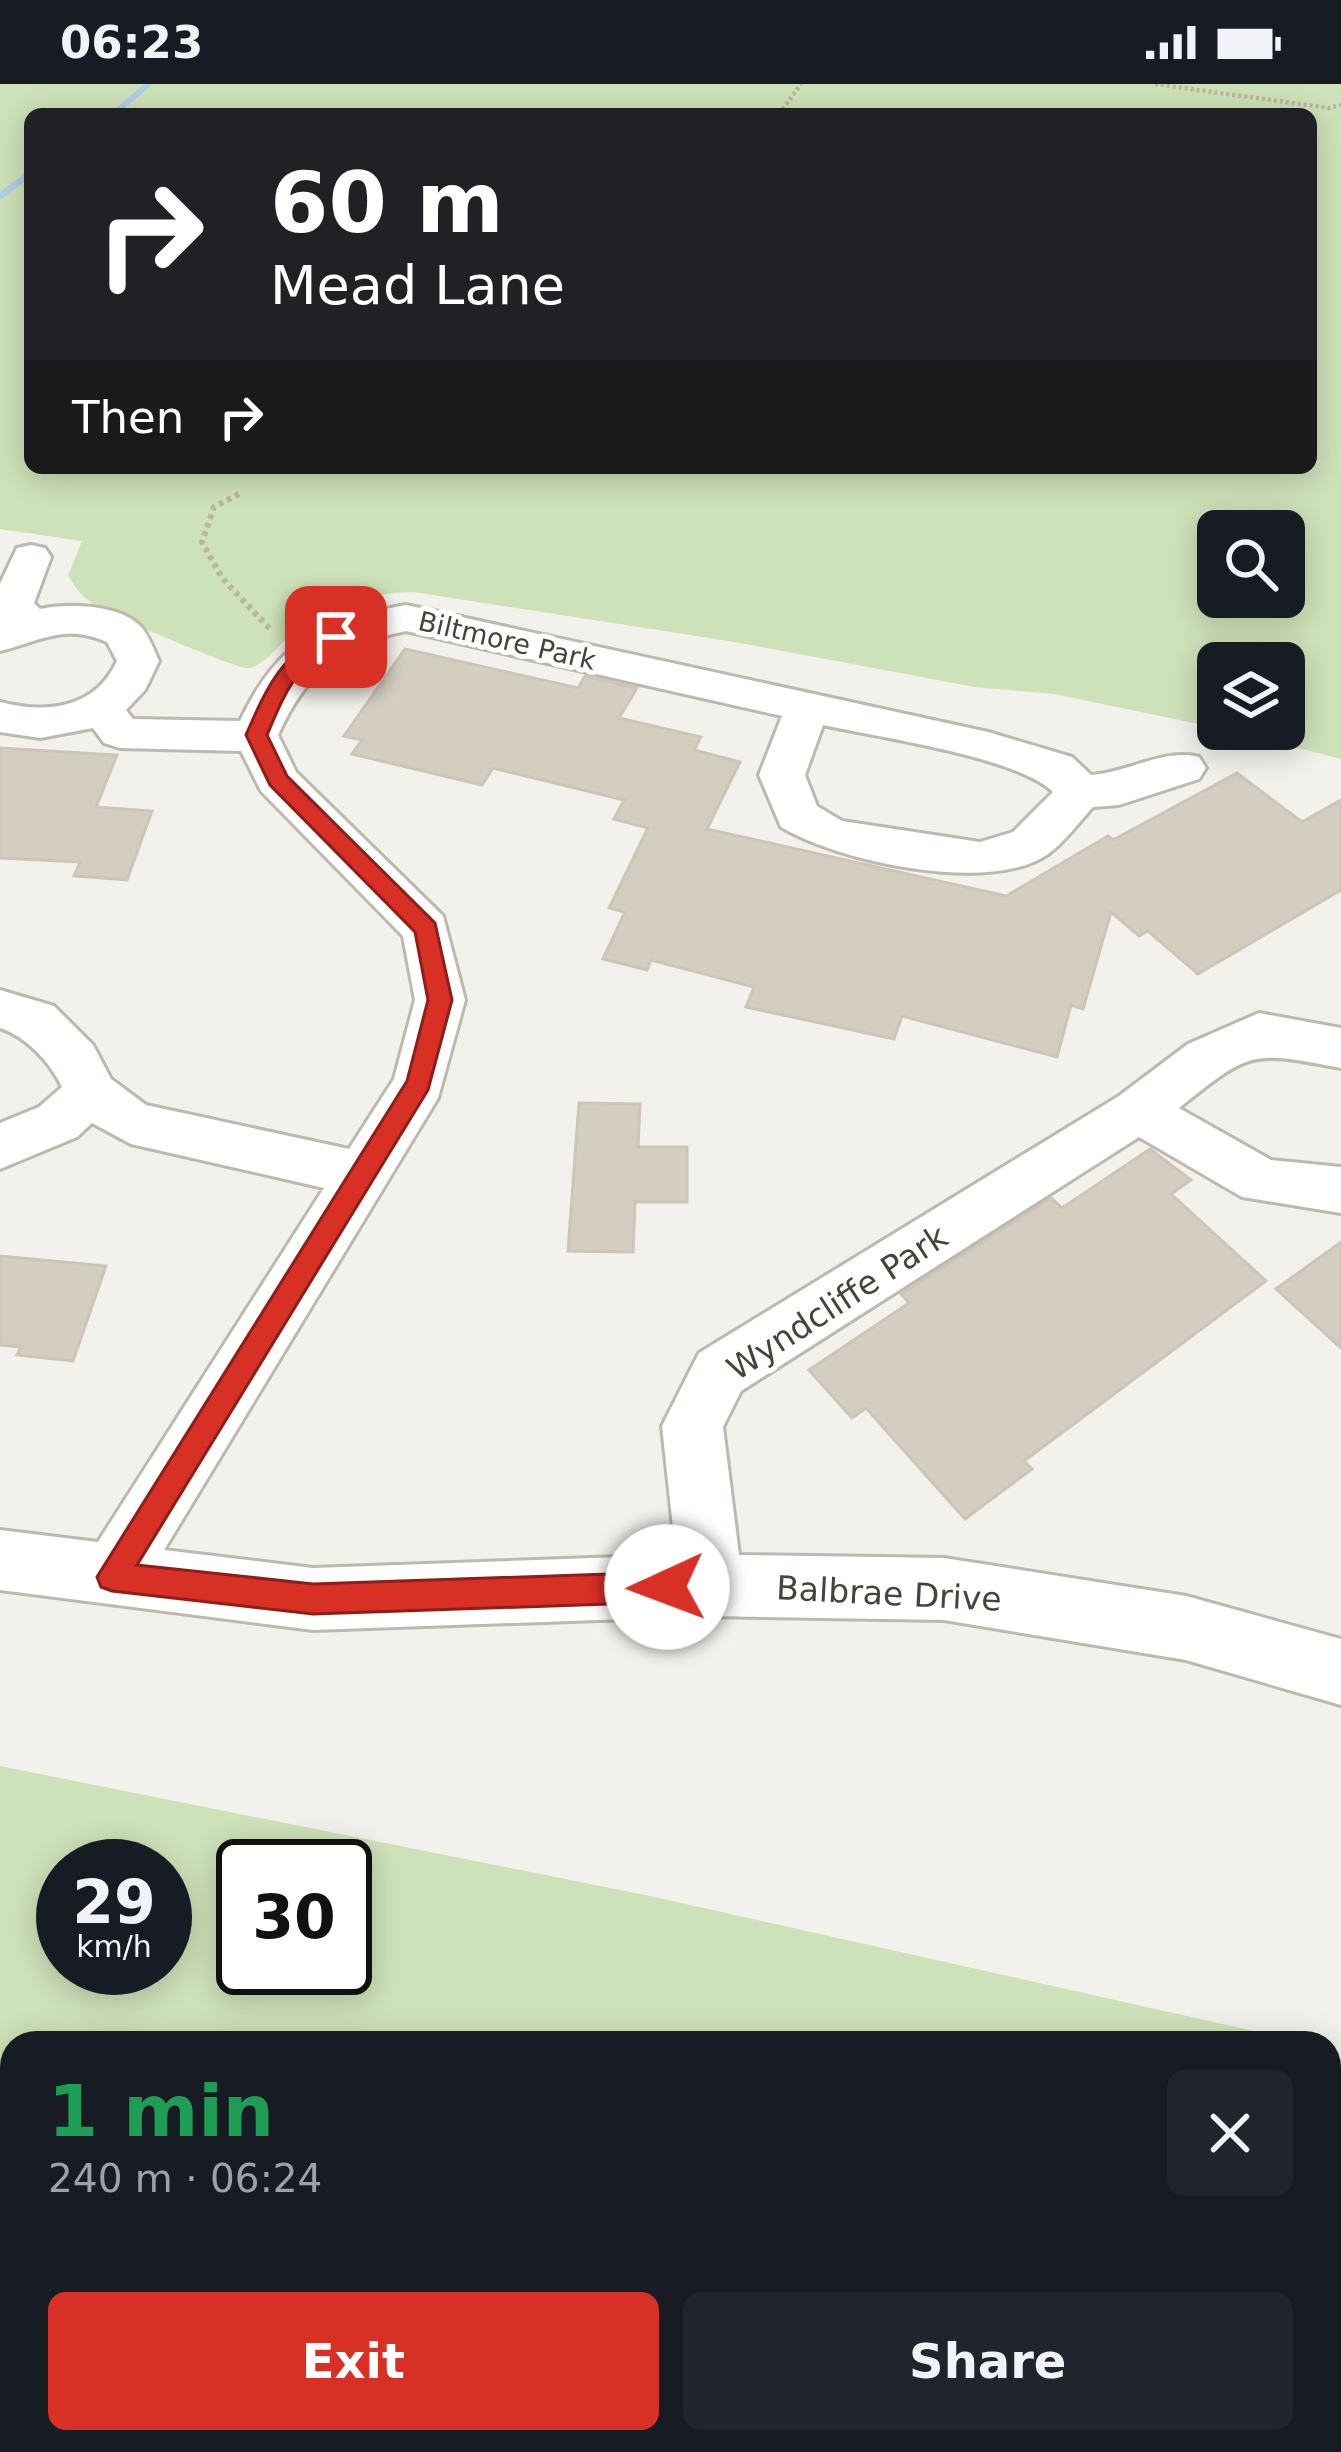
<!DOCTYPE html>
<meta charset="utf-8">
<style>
:root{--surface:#171b24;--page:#20242c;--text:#f1f3f6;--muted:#9ea1a6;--accent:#d93025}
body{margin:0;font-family:"DejaVu Sans",sans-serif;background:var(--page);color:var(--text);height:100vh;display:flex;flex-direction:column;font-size:45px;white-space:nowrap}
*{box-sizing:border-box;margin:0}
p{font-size:39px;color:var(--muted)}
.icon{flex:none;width:66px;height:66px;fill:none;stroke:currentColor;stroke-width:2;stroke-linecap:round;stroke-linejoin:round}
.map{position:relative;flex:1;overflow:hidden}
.panel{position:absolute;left:0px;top:1947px;width:1341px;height:423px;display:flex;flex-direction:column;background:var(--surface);border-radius:36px 36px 0 0;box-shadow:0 6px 30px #0003}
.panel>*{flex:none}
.top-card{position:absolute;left:24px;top:24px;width:1293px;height:366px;border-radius:18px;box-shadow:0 6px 30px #0003;background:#202124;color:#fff;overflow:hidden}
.fabs{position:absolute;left:1197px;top:426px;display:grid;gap:24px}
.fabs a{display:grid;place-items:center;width:108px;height:108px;border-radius:18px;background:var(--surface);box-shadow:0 6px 30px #0003;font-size:60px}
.speed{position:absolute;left:36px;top:1755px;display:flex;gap:24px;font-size:60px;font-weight:700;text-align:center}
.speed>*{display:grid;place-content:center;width:156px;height:156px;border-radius:50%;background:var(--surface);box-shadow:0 6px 30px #0003;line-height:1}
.speed small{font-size:30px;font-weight:400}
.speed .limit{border:6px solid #111;border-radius:18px;background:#fff;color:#111}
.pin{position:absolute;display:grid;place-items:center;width:102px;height:102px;color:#fff;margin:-51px;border-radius:24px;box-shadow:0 6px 18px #0006}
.me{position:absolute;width:132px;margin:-66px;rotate:268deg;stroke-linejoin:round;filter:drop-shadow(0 0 9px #0008)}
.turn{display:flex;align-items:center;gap:42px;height:252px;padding:0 48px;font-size:54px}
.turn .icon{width:156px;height:156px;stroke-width:2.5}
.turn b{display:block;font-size:84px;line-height:102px}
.then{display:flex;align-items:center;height:114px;padding:0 48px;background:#0003;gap:24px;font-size:45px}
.round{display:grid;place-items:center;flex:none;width:126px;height:126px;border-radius:18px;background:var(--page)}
.head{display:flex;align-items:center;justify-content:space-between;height:204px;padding:0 48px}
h1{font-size:72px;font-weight:600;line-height:90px;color:#1e9e55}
.cta{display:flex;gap:24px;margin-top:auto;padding:24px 48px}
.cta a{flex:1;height:138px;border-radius:18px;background:var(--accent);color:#fff;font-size:48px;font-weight:600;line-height:138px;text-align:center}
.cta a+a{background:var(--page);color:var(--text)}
.status{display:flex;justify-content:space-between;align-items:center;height:84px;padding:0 60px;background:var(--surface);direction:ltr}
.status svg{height:33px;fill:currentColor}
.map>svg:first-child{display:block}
</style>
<div class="status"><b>06:23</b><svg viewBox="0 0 49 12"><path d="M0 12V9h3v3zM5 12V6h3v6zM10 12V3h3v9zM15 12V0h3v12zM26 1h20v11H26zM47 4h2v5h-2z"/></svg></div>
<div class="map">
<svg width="1341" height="2368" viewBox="0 0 1341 2368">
<rect width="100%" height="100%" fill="#f3f1eb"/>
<path fill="#cee2b9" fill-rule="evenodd" d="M 0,0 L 1341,0 L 1341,675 L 1224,645 L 1284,645 L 1284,579 L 1218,579 L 1218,644 L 1054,610 L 974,603 L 735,558 L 413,508 C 371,508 324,525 291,551 C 277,562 265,582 247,584 C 238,585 114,533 100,524 C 85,516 76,506 68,491 L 82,457 L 0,445 ZM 30,30 L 1311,30 L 1311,384 L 30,384 ZM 1218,447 L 1284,447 L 1284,513 L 1218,513 Z
M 0,1682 L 650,1812 L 1285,1954 L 1280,1959 L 12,1959 L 12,2358 L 859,2358 L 848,2368 L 0,2368 ZM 165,1782 L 165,1884 L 63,1884 L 63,1782 ZM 345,1782 L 345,1884 L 243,1884 L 243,1782 Z"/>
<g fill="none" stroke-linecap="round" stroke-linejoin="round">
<path fill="#afcee8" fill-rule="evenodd" d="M 144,0 L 153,0 L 118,30 L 109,30 Z
M 30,86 L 30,94 L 0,116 L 0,108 Z"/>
</g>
<path fill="#d4cdc2" stroke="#cec5b6" stroke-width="3" d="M 405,565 L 578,604 L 585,592 L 637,604 L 619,634 L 701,653 L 694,666 L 740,678 L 707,745 L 1006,812 L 1108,752 L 1113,756 L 1237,689 L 1302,738 L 1341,716 L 1341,806 L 1198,890 L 1148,847 L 1139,852 L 1111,828 L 1083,925 L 1071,921 L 1057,973 L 902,932 L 894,955 L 746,923 L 754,903 L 651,876 L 647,886 L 603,875 L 625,828 L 609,824 L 648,744 L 614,735 L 624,716 L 493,684 L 482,701 L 352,670 L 362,656 L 344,652 Z
M 0,664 L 117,671 L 96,723 L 152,727 L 127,796 L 74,792 L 80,778 L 0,774 Z
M 579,1019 L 640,1020 L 638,1063 L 687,1063 L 687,1118 L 635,1118 L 633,1168 L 568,1167 Z
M 1150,1065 L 1191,1096 L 1171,1110 L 1266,1197 L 1024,1377 L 1032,1385 L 965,1435 L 866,1324 L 852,1334 L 809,1286 L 909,1219 L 901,1210 L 1051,1114 L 1062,1124 Z
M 1341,1158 L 1341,1264 L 1276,1205 Z
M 0,1172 L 106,1182 L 73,1277 L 17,1271 L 21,1263 L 0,1261 Z"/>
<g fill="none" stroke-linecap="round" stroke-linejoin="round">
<g stroke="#beb9ae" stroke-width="6">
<path id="minor" d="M 31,461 L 45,464 L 51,473 L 34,519 L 40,525 C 68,519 121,520 141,543 C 149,552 154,566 159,577 L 145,606 L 126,626 L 133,635 L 240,637 C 279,556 320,537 406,521 L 988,648 L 1072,673 L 1091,691 C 1126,689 1165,664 1199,673 L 1206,684 L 1199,695 L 1119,721 L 1093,723 C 1079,738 1065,758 1048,770 C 990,811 837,777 781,743 L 759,691 L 782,632 L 406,547 C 339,560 306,590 278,651 L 296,688 L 443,832 L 465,916 L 438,1014 L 164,1466 L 313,1484 L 676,1471 L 662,1342 L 699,1269 L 1119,1012 L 1188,960 L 1259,929 L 1341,944 L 1341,984 C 1250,967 1252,966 1179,1024 L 1271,1076 L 1341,1083 L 1341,1129 L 1242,1113 L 1139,1053 L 741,1307 L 723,1343 L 739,1471 L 944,1474 L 1186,1512 L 1341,1555 L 1341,1621 L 1186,1576 L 944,1536 L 711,1532 L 313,1546 L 0,1506 L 0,1446 L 98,1458 L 324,1104 L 131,1060 L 92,1039 L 77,1053 L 0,1085 L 0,1039 L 39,1023 L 62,1003 C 50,978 27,953 0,944 L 0,906 L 54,922 L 93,961 L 111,995 L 146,1021 L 349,1065 L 394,995 L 415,916 L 403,852 L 261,707 L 241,667 L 120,664 L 104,659 L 93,644 L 40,654 L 0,648 L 0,618 C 46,630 95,625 117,577 L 107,558 C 65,539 40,557 0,567 L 0,500 L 17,464 ZM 823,641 C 877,653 1018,673 1053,708 L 1013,748 L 980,758 L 842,737 L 817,722 L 805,691 Z"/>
</g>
<g stroke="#d6be76" stroke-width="6">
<path id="major" d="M 1341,2039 L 1341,2136 L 1329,2141 L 1329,2044 Z
M 999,2358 L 1103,2358 L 1099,2368 L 995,2368 Z"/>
</g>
<path stroke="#beb5a1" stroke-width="4.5" stroke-dasharray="3 3" stroke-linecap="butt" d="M 1155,0 L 1329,24 L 1341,21
M 779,30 L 801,0"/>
<path stroke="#beb5a1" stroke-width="6" stroke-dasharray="4.5 4.5" stroke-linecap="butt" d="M 239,410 L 214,423 L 202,458 L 222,494 L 272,547"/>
<use href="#minor" fill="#fff" fill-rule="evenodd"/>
<use href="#major" fill="#f2e0a5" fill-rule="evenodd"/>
</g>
<path fill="#d93025" stroke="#8d1f18" stroke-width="3" d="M 336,547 L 346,553 C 337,562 323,566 313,575 C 289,596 280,621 267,651 L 287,692 L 435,839 L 452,916 L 428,1006 L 137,1481 L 313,1500 L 667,1488 L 678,1493 L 682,1503 L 678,1513 L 667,1518 L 313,1530 L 112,1507 L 101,1503 L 97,1493 L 407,997 L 428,916 L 415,848 L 270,701 L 246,651 C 266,605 284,563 336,547 Z"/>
<g text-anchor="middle" stroke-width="10" stroke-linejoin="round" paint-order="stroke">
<g font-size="27" fill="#47423a" stroke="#fff">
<text transform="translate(507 557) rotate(13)" y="9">Biltmore Park</text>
</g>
<g font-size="33" fill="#47423a" stroke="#fff">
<text transform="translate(837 1218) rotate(-33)" y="12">Wyndcliffe Park</text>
<text transform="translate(889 1509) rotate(3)" y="12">Balbrae Drive</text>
</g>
</g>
</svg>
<div class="fabs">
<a><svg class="icon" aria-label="search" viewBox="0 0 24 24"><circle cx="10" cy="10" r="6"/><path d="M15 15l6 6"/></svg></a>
<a><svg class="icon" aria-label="layers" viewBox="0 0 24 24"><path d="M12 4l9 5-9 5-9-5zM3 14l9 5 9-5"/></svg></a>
</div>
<div class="speed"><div>29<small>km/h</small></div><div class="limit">30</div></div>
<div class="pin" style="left:336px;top:553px;background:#d93025"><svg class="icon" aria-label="arrive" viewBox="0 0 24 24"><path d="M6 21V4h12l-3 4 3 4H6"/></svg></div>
<svg class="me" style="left:667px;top:1503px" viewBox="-20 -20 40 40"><circle r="19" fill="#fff"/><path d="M0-13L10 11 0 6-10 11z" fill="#d93025"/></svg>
<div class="top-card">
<div class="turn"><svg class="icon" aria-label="right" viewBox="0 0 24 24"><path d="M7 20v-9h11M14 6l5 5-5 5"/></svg><div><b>60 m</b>Mead Lane</div></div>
<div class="then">Then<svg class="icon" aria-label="right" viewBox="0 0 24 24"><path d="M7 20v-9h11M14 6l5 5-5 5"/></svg></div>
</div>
<section class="panel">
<div class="head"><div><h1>1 min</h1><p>240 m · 06:24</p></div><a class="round"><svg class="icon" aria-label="close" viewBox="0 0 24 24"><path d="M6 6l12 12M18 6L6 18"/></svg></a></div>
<div class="cta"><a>Exit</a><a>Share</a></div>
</section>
</div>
